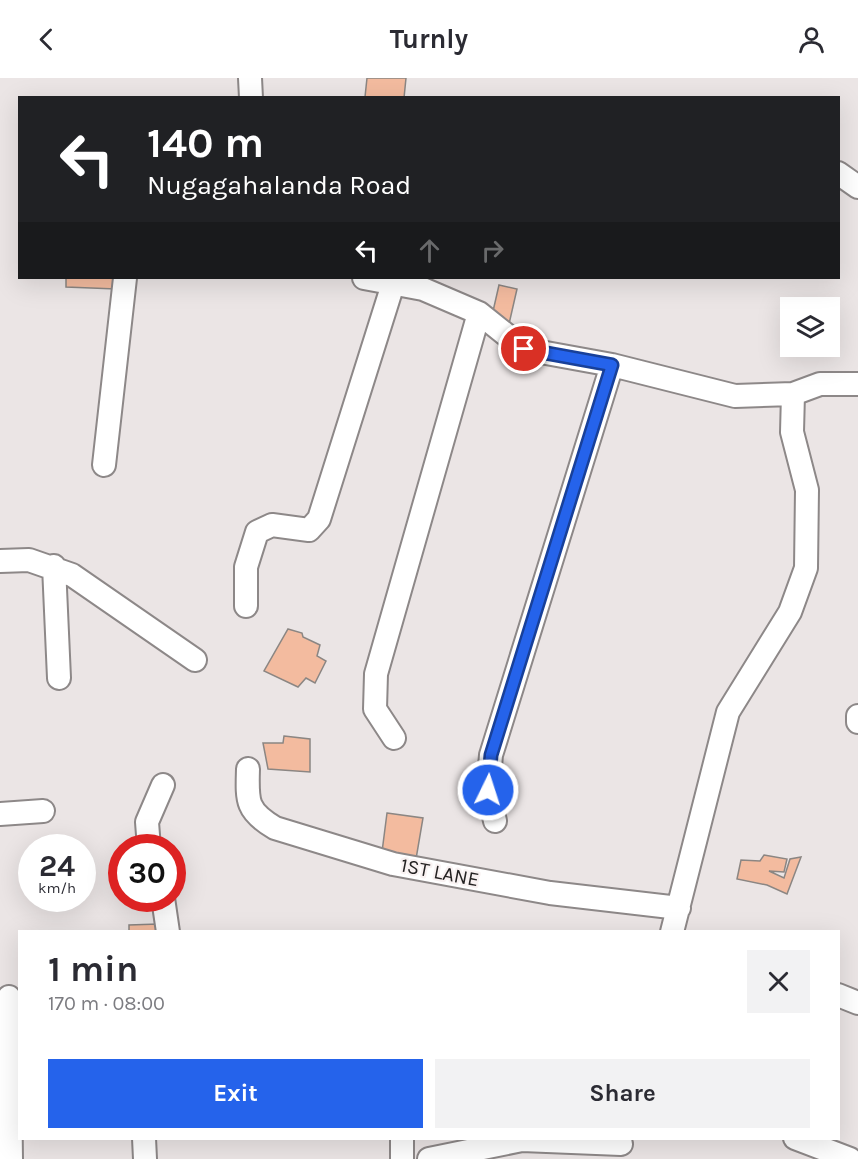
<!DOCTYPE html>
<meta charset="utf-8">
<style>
:root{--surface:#fff;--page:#f2f2f3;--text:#2b2b33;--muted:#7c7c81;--accent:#2563eb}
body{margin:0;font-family:Karla,sans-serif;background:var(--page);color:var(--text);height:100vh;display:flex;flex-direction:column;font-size:22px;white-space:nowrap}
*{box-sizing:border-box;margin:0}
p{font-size:20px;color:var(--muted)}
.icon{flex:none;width:33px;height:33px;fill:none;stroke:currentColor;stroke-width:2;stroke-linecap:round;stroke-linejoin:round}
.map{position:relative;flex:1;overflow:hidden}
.details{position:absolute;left:18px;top:852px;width:822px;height:210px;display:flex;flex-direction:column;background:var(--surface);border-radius:0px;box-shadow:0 6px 24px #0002}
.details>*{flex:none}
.banner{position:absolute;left:18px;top:18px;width:822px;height:183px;border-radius:0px;box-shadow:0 6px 24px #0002;background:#202124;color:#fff;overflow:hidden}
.fabs{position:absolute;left:780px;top:219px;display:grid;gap:12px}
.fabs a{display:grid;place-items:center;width:60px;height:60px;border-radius:0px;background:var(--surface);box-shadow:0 6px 24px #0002;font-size:30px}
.speed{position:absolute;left:18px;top:756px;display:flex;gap:12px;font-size:30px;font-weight:700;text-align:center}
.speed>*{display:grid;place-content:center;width:78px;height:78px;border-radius:50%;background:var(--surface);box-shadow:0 6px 24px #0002;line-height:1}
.speed small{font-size:15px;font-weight:400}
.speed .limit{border:9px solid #d22;background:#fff;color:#111}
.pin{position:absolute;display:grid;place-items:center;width:51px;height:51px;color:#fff;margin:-26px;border:3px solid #fff;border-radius:50%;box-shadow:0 2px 6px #0007}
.me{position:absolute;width:66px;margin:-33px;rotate:4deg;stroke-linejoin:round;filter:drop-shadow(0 0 4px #0008)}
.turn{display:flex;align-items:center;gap:21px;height:126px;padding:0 30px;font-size:27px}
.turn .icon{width:78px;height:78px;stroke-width:2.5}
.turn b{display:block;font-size:42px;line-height:51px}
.lanes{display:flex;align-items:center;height:57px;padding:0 30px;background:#0003;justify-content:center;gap:30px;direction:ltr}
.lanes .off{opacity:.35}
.round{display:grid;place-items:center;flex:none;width:63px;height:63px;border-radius:0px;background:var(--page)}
.headline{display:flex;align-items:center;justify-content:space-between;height:102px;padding:0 30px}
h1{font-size:36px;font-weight:700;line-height:45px}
.action{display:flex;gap:12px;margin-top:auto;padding:12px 30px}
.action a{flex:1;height:69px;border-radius:0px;background:var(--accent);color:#fff;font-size:24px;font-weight:700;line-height:69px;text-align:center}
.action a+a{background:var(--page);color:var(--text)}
header{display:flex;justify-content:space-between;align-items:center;height:78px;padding:0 30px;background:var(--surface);font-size:27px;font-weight:700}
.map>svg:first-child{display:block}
</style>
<header><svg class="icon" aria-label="back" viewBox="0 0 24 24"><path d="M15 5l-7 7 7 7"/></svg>Turnly<svg class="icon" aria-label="person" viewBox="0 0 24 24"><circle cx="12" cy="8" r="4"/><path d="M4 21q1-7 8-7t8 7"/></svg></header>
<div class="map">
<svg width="858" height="1081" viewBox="0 0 858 1081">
<rect width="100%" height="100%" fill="#ebe5e5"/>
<path fill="#f3bb9f" stroke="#8b8683" stroke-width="1.5" d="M 367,0 L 406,0 L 404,20 L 365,19 Z
M 66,200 L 116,200 L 116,211 L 66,209 Z
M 499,207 L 517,211 L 509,246 L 491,242 Z
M 288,551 L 302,555 L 303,559 L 320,567 L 317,578 L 326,583 L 315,605 L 306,600 L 298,609 L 264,593 Z
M 284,658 L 310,661 L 310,694 L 268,691 L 263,665 L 283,665 Z
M 387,735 L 423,740 L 416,781 L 382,774 Z
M 764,777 L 787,781 L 784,794 L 769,793 L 784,800 L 790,781 L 801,779 L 787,816 L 767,807 L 737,801 L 741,782 L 760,783 Z
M 158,846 L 158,854 L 129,854 L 129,847 Z"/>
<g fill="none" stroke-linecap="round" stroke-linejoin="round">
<g stroke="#8d8888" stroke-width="26">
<path id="minor" d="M 250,0 L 251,20
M 838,95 L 858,109
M 364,200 L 423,211 L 479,235 L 524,271 L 612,287 L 735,318 L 793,316
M 104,387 L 125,200
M 0,483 L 29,482 L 72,497 L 195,582
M 54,488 L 59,600
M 246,528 L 246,489 L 257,454 L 272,447 L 309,452 L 319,441 L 393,206
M 858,638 L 858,644
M 394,660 L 375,631 L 376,596 L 479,235
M 248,691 C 247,723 246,733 275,750 L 393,786 L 550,815 L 679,830
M 0,736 L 43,733
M 495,743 L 488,712 L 491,677 L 612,287
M 149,770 L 147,744 L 163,707
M 163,820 L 168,854
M 672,854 L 728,634 L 790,534 L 806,490 L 807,412 L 792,354 L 793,316 L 820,306 L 858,306
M 838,917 L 858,925
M 9,919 L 11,1081
M 144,1060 L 145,1081
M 795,1060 L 850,1081
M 402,1081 L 402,1060
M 429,1081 L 522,1062 L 621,1066"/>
</g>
<use href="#minor" stroke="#fff" stroke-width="22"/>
</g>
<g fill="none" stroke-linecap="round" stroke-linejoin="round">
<g stroke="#184099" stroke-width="15">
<path id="route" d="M 488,712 L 491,677 L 612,287 L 524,271"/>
</g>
<use href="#route" stroke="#2563eb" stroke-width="10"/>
</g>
<g text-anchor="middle" stroke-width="4.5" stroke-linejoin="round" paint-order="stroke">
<g font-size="20" fill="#252323" stroke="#f9f2f2">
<text transform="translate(440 794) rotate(11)" y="7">1ST LANE</text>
</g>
</g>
</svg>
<div class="fabs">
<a><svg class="icon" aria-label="layers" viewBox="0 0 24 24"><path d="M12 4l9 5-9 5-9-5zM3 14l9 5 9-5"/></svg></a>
</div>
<div class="speed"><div>24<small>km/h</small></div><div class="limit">30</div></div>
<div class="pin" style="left:524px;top:271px;background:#d93025"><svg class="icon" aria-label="arrive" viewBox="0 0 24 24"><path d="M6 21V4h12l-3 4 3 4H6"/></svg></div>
<svg class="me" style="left:488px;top:712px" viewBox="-20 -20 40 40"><circle r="17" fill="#2563eb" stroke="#fff" stroke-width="3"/><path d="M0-11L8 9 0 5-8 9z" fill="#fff"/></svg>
<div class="banner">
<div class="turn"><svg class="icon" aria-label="left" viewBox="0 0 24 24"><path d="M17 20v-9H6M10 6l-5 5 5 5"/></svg><div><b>140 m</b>Nugagahalanda Road</div></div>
<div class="lanes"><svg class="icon" aria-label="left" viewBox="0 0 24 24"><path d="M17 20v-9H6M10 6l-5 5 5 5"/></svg><svg class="icon off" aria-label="ahead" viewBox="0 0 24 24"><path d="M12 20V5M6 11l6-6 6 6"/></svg><svg class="icon off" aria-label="right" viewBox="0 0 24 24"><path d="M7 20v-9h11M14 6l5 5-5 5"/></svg></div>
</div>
<section class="details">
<div class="headline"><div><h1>1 min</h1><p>170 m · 08:00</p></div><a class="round"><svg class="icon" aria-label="close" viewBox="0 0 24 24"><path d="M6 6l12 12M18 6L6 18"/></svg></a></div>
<div class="action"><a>Exit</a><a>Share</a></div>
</section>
</div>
